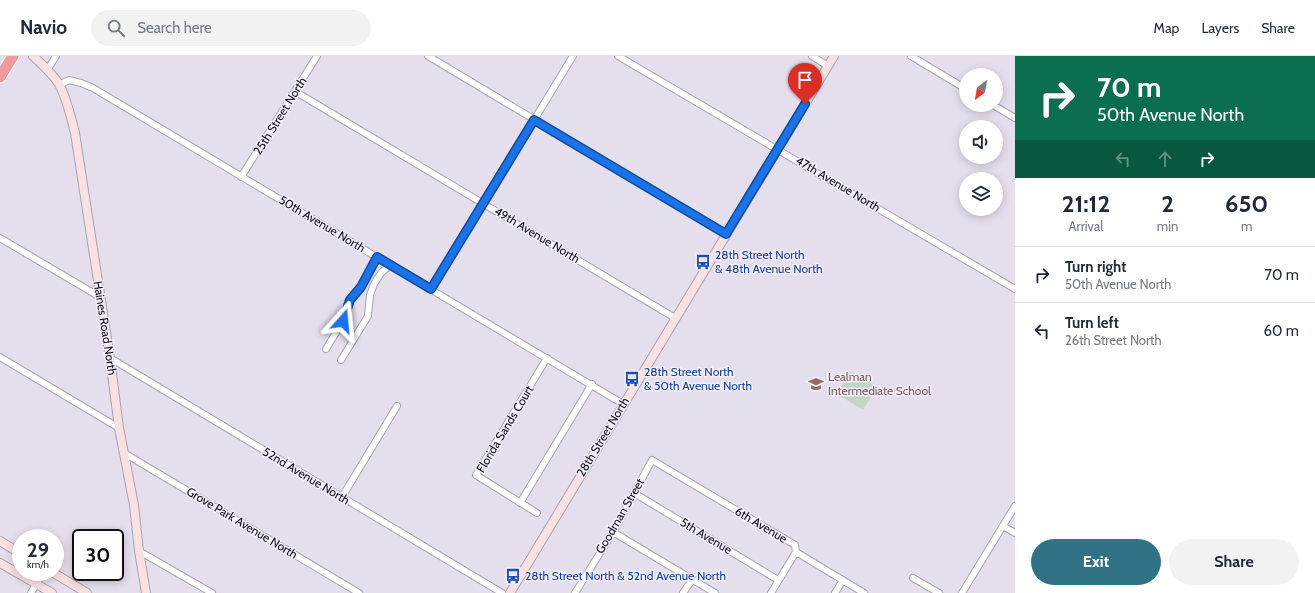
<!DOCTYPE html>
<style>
:root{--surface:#fff;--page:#f2f2f3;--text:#1f2937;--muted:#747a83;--line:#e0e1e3;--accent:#317385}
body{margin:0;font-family:Cabin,sans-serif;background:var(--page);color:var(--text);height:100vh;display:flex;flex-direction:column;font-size:15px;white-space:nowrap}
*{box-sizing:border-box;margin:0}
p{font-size:13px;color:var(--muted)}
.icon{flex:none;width:22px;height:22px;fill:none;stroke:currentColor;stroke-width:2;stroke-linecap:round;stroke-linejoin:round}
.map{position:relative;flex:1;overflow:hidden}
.drawer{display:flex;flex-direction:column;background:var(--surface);width:300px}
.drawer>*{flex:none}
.banner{background:#0b6e4f;color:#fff;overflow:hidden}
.needle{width:26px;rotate:211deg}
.buttons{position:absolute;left:959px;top:12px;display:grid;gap:8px}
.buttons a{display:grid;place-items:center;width:44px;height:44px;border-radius:50%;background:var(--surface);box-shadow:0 2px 10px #0003;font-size:20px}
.speed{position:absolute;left:12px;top:473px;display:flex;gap:8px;font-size:20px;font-weight:700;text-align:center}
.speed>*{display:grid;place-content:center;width:52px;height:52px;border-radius:50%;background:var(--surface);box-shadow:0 2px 10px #0003;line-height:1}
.speed small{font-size:10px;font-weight:400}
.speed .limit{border:2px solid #111;border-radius:6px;background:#fff;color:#111}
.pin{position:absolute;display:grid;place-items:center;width:34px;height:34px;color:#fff;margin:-41px -17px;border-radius:50% 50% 50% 0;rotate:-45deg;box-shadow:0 0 4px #0007}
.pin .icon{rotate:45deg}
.me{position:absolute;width:44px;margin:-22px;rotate:18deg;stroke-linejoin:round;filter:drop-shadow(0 0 3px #0008)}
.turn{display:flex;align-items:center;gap:14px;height:84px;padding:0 16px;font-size:18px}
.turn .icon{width:52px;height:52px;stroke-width:2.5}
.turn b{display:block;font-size:28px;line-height:34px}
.lanes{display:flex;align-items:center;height:38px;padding:0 16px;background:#0003;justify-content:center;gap:20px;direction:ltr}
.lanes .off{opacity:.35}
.eta{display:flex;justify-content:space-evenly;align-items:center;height:68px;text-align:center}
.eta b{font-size:24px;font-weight:700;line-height:28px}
.button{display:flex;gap:8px;margin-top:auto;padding:8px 16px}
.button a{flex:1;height:46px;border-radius:24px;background:var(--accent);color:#fff;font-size:16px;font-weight:700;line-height:46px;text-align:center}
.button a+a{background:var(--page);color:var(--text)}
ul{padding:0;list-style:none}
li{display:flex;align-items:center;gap:12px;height:56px;padding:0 16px;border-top:1px solid var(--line)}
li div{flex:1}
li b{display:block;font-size:15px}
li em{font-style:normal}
header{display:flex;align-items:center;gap:24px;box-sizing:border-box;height:56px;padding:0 20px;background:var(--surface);border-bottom:1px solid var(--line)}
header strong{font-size:19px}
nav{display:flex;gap:22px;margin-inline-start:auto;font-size:14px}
.search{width:280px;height:36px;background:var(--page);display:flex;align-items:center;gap:10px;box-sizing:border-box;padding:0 14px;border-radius:22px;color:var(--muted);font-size:15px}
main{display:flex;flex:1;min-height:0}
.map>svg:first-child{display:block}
</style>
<header>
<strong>Navio</strong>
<div class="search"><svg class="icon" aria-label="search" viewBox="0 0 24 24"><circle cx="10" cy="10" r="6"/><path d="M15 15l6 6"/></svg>Search here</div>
<nav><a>Map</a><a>Layers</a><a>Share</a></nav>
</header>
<main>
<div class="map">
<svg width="1015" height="537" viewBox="0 0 1015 537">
<rect width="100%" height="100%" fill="#e5deed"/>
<path fill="#c3d6c6" d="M 851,315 L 877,331 L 863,354 L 837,338 Z"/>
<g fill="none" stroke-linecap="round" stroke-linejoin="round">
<g stroke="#a9a3b1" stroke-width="8">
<path id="street" d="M 428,0 L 726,178
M 618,0 L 1015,233
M 812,0 L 828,10
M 911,0 L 966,33
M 48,13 L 56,0
M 59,29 L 69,24 L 81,27 L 93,32 L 623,348
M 296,36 L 675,262
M 993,49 L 1015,62
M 241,121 L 317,0
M 0,182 L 100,241
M 431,233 L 573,0
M 326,293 L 343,265 L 350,243 L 361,231 L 377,201
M 0,301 L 119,372
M 110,302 L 502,537
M 341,304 L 368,260 L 370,239 L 374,228 L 381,217 L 390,209
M 124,397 L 359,537
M 634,437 L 778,524
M 342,441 L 397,350
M 520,447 L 592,328
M 537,457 L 476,419 L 547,302
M 1003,470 L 1015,477
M 613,476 L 715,537
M 139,495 L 212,537
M 796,496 L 864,537
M 913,522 L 939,537
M 31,537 L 43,516
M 575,537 L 613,476 L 652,404 L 795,489 L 796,496
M 683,537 L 692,524
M 771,537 L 796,496
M 835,537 L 843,524
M 962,537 L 1015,450"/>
</g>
<g stroke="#a9a3b1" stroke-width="10">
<path id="secondary" d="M 33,0 C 43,9 52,17 59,28 C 67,43 71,61 75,77 L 110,302 L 119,372 L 134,449 L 139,495 L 146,537
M 0,485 L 21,498
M 0,507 L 52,537
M 52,516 L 87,537
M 510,537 L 834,0"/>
</g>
<g stroke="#fff" stroke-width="13">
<path id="highway" d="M 0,21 L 13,0"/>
</g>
<use href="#street" stroke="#fff" stroke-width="6"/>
<use href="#secondary" stroke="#fae1e1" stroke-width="8"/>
<use href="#highway" stroke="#ee9a9b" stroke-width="11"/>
</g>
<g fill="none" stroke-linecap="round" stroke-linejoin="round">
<g stroke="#114b97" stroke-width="10">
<path id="route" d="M 343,265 L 350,244 L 361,231 L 377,201 L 431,233 L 534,64 L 726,178 L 805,48"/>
</g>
<use href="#route" stroke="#1a73e8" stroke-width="7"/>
</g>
<defs>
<g id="bus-bare" transform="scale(1.2)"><path d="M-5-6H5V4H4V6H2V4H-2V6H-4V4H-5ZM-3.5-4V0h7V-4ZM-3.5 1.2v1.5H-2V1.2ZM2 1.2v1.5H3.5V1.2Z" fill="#1a4fb4" stroke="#f2ecfb" stroke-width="2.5" paint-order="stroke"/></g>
<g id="school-bare" transform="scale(1.2)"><path d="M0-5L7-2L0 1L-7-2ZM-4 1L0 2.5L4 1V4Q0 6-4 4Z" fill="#8d6e63" stroke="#f2ecfb" stroke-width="2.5" paint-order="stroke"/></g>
</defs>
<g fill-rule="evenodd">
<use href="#bus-bare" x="703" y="206"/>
<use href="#bus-bare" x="632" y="323"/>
<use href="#school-bare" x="816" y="328"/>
<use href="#bus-bare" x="513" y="520"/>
</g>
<g text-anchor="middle" stroke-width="3" stroke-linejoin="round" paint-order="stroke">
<g font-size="12" fill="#100e13" stroke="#f2ecfb">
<text transform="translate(280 60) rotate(-58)" y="4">25th Street North</text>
<text transform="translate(838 128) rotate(31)" y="4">47th Avenue North</text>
<text transform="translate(322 168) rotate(31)" y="4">50th Avenue North</text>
<text transform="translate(537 179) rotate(31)" y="4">49th Avenue North</text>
<text transform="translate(105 272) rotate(81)" y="4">Haines Road North</text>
<text transform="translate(505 373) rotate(-59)" y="4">Florida Sands Court</text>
<text transform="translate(603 381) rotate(-59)" y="4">28th Street North</text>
<text transform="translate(306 420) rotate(31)" y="4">52nd Avenue North</text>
<text transform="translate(620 460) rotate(-60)" y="4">Goodman Street</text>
<text transform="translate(242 467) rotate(31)" y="4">Grove Park Avenue North</text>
<text transform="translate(761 469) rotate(31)" y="4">6th Avenue</text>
<text transform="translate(706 480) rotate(31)" y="4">5th Avenue</text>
</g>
<g font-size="12" fill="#164399" stroke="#f2ecfb" text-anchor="start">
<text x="715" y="203">28th Street North<tspan x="715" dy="14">&amp; 48th Avenue North</tspan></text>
<text x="644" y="320">28th Street North<tspan x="644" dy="14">&amp; 50th Avenue North</tspan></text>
<text x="525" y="524">28th Street North &amp; 52nd Avenue North</text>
</g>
<g font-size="12" fill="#785e54" stroke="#f2ecfb" text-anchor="start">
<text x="828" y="325">Lealman<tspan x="828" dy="14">Intermediate School</tspan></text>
</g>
</g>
</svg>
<div class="buttons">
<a><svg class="needle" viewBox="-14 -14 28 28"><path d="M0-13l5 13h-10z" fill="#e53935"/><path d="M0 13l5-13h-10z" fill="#747a83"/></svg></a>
<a><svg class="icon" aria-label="sound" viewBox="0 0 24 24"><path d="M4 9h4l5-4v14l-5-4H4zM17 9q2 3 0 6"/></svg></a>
<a><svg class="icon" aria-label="layers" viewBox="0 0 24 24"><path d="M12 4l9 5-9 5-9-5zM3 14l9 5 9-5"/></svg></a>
</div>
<div class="speed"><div>29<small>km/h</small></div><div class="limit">30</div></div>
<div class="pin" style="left:805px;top:48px;background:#d93025"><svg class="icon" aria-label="arrive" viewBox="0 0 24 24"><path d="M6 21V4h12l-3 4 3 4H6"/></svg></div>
<svg class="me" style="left:343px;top:265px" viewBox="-20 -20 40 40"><path d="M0-17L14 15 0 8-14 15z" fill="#1a73e8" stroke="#fff" stroke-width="4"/></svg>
</div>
<section class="drawer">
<div class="banner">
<div class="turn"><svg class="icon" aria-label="right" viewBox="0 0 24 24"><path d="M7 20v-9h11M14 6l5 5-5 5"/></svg><div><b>70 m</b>50th Avenue North</div></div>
<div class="lanes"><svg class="icon off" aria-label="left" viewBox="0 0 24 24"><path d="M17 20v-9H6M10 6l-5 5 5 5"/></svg><svg class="icon off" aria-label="ahead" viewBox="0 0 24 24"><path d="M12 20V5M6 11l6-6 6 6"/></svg><svg class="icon" aria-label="right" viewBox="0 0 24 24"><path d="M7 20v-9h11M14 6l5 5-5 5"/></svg></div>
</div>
<div class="eta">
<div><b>21:12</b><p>Arrival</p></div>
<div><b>2</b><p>min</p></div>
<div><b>650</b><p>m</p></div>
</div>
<ul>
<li><svg class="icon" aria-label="right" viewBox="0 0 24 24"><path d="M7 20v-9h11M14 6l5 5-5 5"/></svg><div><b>Turn right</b><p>50th Avenue North</p></div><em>70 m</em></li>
<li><svg class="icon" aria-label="left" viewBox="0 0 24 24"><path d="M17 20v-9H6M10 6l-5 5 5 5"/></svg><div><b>Turn left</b><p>26th Street North</p></div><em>60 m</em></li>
</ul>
<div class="button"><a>Exit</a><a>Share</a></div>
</section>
</main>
